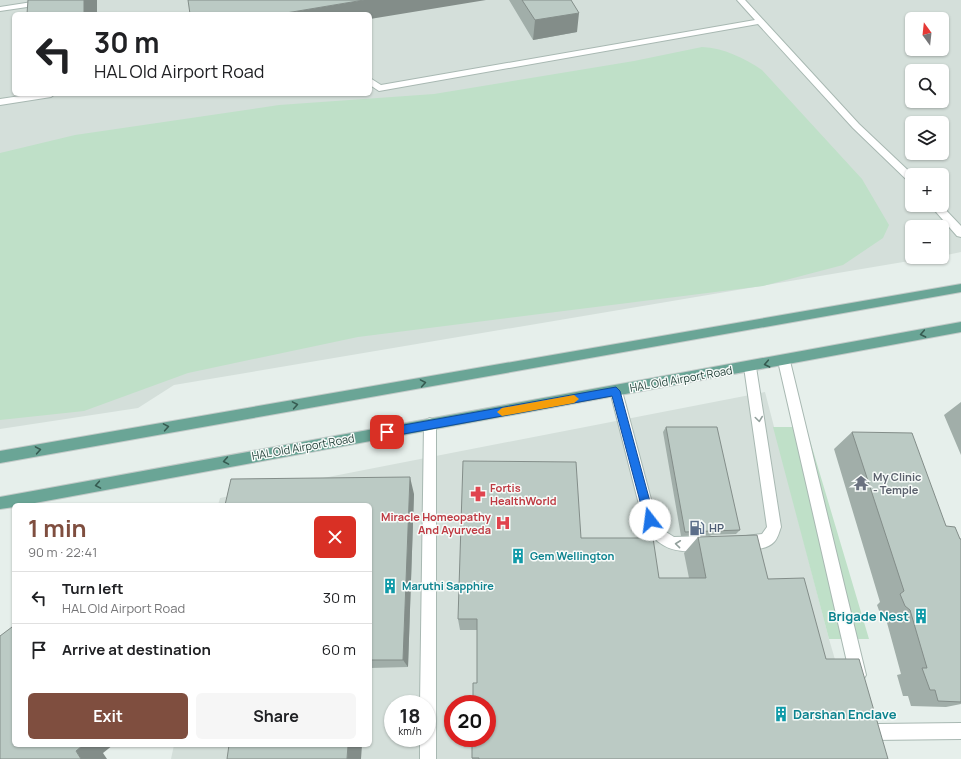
<!DOCTYPE html>
<meta charset="utf-8">
<style>
:root{--surface:#fff;--page:#f6f6f6;--text:#202124;--muted:#757577;--line:#e0e0e0;--accent:#7f4e3f}
body{margin:0;font-family:Manrope,sans-serif;background:var(--page);color:var(--text);height:100vh;display:flex;flex-direction:column;font-size:15px;white-space:nowrap}
*{box-sizing:border-box;margin:0}
p{font-size:13px;color:var(--muted)}
.icon{flex:none;width:22px;height:22px;fill:none;stroke:currentColor;stroke-width:2;stroke-linecap:round;stroke-linejoin:round}
.map{position:relative;flex:1;overflow:hidden}
.sheet{position:absolute;left:12px;top:503px;width:360px;height:244px;display:flex;flex-direction:column;background:var(--surface);border-radius:6px;box-shadow:0 1px 3px #0004}
.sheet>*{flex:none}
.top-card{position:absolute;left:12px;top:12px;width:360px;height:84px;border-radius:6px;box-shadow:0 1px 3px #0004;background:#fff;color:var(--text);overflow:hidden}
.needle{width:26px;rotate:345deg}
.buttons{position:absolute;left:905px;top:12px;display:grid;gap:8px}
.buttons a{display:grid;place-items:center;width:44px;height:44px;border-radius:6px;background:var(--surface);box-shadow:0 1px 3px #0004;font-size:20px}
.speed{position:absolute;left:384px;top:695px;display:flex;gap:8px;font-size:20px;font-weight:700;text-align:center}
.speed>*{display:grid;place-content:center;width:52px;height:52px;border-radius:50%;background:var(--surface);box-shadow:0 1px 3px #0004;line-height:1}
.speed small{font-size:10px;font-weight:400}
.speed .limit{border:6px solid #d22;background:#fff;color:#111}
.pin{position:absolute;display:grid;place-items:center;width:34px;height:34px;color:#fff;margin:-17px;border-radius:8px;box-shadow:0 2px 6px #0006}
.me{position:absolute;width:44px;margin:-22px;rotate:345deg;stroke-linejoin:round;filter:drop-shadow(0 0 3px #0008)}
.turn{display:flex;align-items:center;gap:14px;height:84px;padding:0 16px;font-size:18px}
.turn .icon{width:52px;height:52px;stroke-width:2.5}
.turn b{display:block;font-size:28px;line-height:34px}
.round{display:grid;place-items:center;flex:none;width:42px;height:42px;border-radius:6px;background:var(--page)}
.head{display:flex;align-items:center;justify-content:space-between;height:68px;padding:0 16px}
h1{font-size:24px;font-weight:700;line-height:30px;color:var(--accent)}
.button{display:flex;gap:8px;margin-top:auto;padding:8px 16px}
.button a{flex:1;height:46px;border-radius:6px;background:var(--accent);color:#fff;font-size:16px;font-weight:700;line-height:46px;text-align:center}
.button a+a{background:var(--page);color:var(--text)}
ul{padding:0;list-style:none}
li{display:flex;align-items:center;gap:12px;height:52px;padding:0 16px;border-top:1px solid var(--line)}
li div{flex:1}
li b{display:block;font-size:15px}
li em{font-style:normal}
.map>svg:first-child{display:block}
</style>
<div class="map">
<svg width="961" height="759" viewBox="0 0 961 759">
<rect width="100%" height="100%" fill="#e6efeb"/>
<path fill="#d4dfda" fill-rule="evenodd" d="M 0,0 L 961,0 L 961,252 L 942,256 L 942,227 L 912,227 L 912,257 L 933,257 L 174,385 L 138,408 L 0,429 ZM 14,14 L 370,14 L 370,94 L 14,94 ZM 912,19 L 942,19 L 942,49 L 912,49 ZM 912,71 L 942,71 L 942,101 L 912,101 ZM 912,123 L 942,123 L 942,153 L 912,153 ZM 912,175 L 942,175 L 942,205 L 912,205 Z
M 765,392 L 829,639 L 864,759 L 171,759 L 174,745 L 370,745 L 370,505 L 218,505 L 220,498 ZM 393,704 L 427,704 L 427,738 L 393,738 ZM 453,704 L 487,704 L 487,738 L 453,738 Z"/>
<path fill="#bfe0c8" d="M 702,47 C 724,48 744,58 762,70 L 862,179 L 889,225 L 883,238 L 843,265 L 763,286 L 358,337 L 188,373 L 84,411 L 0,420 L 0,153 L 75,135 L 279,105 L 434,94 L 634,61 Z
M 773,427 L 806,427 L 869,639 L 829,639 Z"/>
<g fill="none" stroke-linecap="round" stroke-linejoin="round">
<g stroke="#a8b8b2" stroke-width="2">
<path id="minor" d="M 45,0 L 65,0 L 61,2 L 0,11 L 0,7 Z
M 737,0 L 745,0 L 859,124 L 913,175 L 912,183 L 909,182 L 853,128 L 758,24 L 379,91 L 370,85 L 370,78 L 381,85 L 755,20 Z
M 34,94 L 55,94 L 51,97 L 0,105 L 0,99 Z
M 930,205 L 941,205 L 961,226 L 961,237 L 957,236 Z
M 784,356 L 788,358 L 790,361 L 866,675 L 863,680 L 858,683 L 853,680 L 850,675 L 778,361 L 780,358 Z
M 750,362 L 754,363 L 756,367 L 781,527 C 779,532 778,538 774,542 C 767,550 748,551 738,547 L 736,542 L 738,537 L 762,534 L 767,527 L 744,367 L 746,363 Z
M 616,386 L 620,387 L 622,391 L 656,518 L 666,532 L 674,537 L 709,536 L 714,538 L 716,543 L 714,548 C 708,550 702,550 695,551 C 670,553 653,544 643,520 L 610,391 L 612,387 Z
M 430,418 L 434,420 L 436,424 L 436,759 L 420,759 L 420,738 L 427,738 L 427,704 L 420,704 L 424,424 L 426,420 Z
M 870,718 L 876,720 L 877,724 L 961,723 L 961,739 L 871,740 L 865,738 L 862,726 L 864,720 Z"/>
</g>
<g stroke="#c2cac8" stroke-width="2">
<path id="major" d="M 961,284 L 961,292 L 0,463 L 0,451 Z
M 961,322 L 961,332 L 24,505 L 14,505 L 14,507 L 0,509 L 0,497 Z"/>
</g>
<use href="#minor" fill="#fff" fill-rule="evenodd"/>
<use href="#major" fill="#6aa596" fill-rule="evenodd"/>
</g>
<path fill="#a1aea9" d="M 509,0 L 571,0 L 577,32 L 533,40 Z
M 961,402 L 961,455 L 944,415 Z
M 666,427 L 740,530 L 736,534 L 681,536 L 663,432 Z
M 852,432 L 946,526 L 960,539 L 961,539 L 961,704 L 946,707 L 911,706 L 908,696 L 903,696 L 897,675 L 901,674 L 886,619 L 881,616 L 877,605 L 880,602 L 834,449 Z
M 414,494 L 408,667 L 370,668 L 370,505 Z
M 698,537 L 768,579 L 826,659 L 888,759 L 472,759 L 477,683 L 477,630 L 460,630 L 458,619 L 581,538 L 659,578 L 689,578 L 684,553 Z"/>
<path fill="#838d89" d="M 84,0 L 97,0 L 97,14 L 84,14 Z
M 364,0 L 486,0 L 370,19 L 370,14 L 280,14 Z
M 579,13 L 577,32 L 533,40 L 535,20 Z
M 410,477 L 414,494 L 408,667 L 403,660 Z
M 83,745 L 113,745 L 103,753 L 107,759 L 81,759 L 76,751 Z
M 348,745 L 362,745 L 361,759 L 347,759 Z"/>
<path fill="#bbcac4" stroke="#838d89" d="M 28,0 L 84,0 L 84,14 L 27,14 Z
M 188,0 L 364,0 L 280,14 L 190,14 Z
M 522,0 L 571,0 L 579,13 L 535,20 Z
M 666,427 L 717,427 L 740,530 L 685,532 Z
M 852,432 L 912,433 L 946,526 L 955,527 L 960,539 L 961,539 L 961,702 L 938,701 L 935,690 L 930,690 L 922,668 L 927,668 L 910,610 L 905,606 L 900,594 L 904,591 Z
M 463,461 L 576,462 L 581,538 L 653,538 L 659,578 L 706,578 L 698,537 L 757,535 L 768,579 L 804,578 L 826,659 L 859,659 L 888,759 L 479,759 L 479,758 L 472,758 L 472,738 L 487,738 L 487,704 L 473,704 L 473,683 L 477,683 L 477,619 L 458,619 Z
M 410,477 L 403,660 L 370,660 L 370,505 L 225,505 L 231,479 Z
M 12,627 L 14,631 L 14,745 L 83,745 L 76,751 L 81,759 L 0,759 L 0,636 Z
M 229,745 L 348,745 L 347,759 L 227,759 Z"/>
<defs><path id="oneway-chevron" d="M-2-3.5L2.5 0L-2 3.5" fill="none" stroke-width="1.6" stroke-linecap="round" stroke-linejoin="round"/></defs>
<g stroke="#365b51">
<use href="#oneway-chevron" transform="translate(923 334) rotate(169)"/>
<use href="#oneway-chevron" transform="translate(767 364) rotate(169)"/>
<use href="#oneway-chevron" transform="translate(423 383) rotate(-10)"/>
<use href="#oneway-chevron" transform="translate(295 405) rotate(-10)"/>
<use href="#oneway-chevron" transform="translate(166 427) rotate(-10)"/>
<use href="#oneway-chevron" transform="translate(38 450) rotate(-10)"/>
<use href="#oneway-chevron" transform="translate(226 461) rotate(170)"/>
<use href="#oneway-chevron" transform="translate(98 485) rotate(170)"/>
</g>
<g stroke="#92a09c">
<use href="#oneway-chevron" transform="translate(759 419) rotate(82)"/>
<use href="#oneway-chevron" transform="translate(678 544) rotate(-174)"/>
</g>
<path fill="#1a73e8" stroke="#114b97" d="M 616,387 L 620,391 L 655,520 L 653,524 L 650,525 L 646,524 L 645,520 L 612,396 L 387,437 L 382,432 L 387,428 Z"/>
<path fill="#f59e0b" d="M 574,395 L 579,399 L 574,403 L 502,416 L 497,412 L 502,408 Z"/>
<defs>
<g id="temple-bare" transform="scale(1.2)"><path d="M0-6L5-2H3V0L6.5 2.5H4V6H1.5V3h-3V6H-4V2.5H-6.5L-3 0V-2H-5Z" fill="#6b7280" stroke="#f7fbf9" stroke-width="2.5" paint-order="stroke"/></g>
<g id="pharmacy-bare" transform="scale(1.2)"><path d="M-2-6h4v4h4v4h-4v4h-4v-4h-4v-4h4Z" fill="#e0444e" stroke="#f7fbf9" stroke-width="2.5" paint-order="stroke"/></g>
<g id="hospital-bare" transform="scale(1.2)"><path d="M-5-5h3v3.5h4V-5h3V5h-3V1.5h-4V5h-3Z" fill="#e0444e" stroke="#f7fbf9" stroke-width="2.5" paint-order="stroke"/></g>
<g id="fuel-bare" transform="scale(1.2)"><path d="M-5.5-6h7V0h2V4h1.3V-2.5L3-4.5l.8-.8L6-3V5H2.5V1h-1V6h-7ZM-4.2-4.7v3.2H.2V-4.7Z" fill="#5c6f8a" stroke="#f7fbf9" stroke-width="2.5" paint-order="stroke"/></g>
<g id="building-bare" transform="scale(1.2)"><path d="M-4-6H4V6H1V3H-1V6H-4ZM-2.5-4.3h1.7v1.8h-1.7ZM.8-4.3h1.7v1.8H.8ZM-2.5-1h1.7V.8h-1.7ZM.8-1h1.7V.8H.8Z" fill="#0f9aa8" stroke="#f7fbf9" stroke-width="2.5" paint-order="stroke"/></g>
</defs>
<g fill-rule="evenodd">
<use href="#temple-bare" x="861" y="483"/>
<use href="#pharmacy-bare" x="478" y="494"/>
<use href="#hospital-bare" x="503" y="523"/>
<use href="#fuel-bare" x="697" y="528"/>
<use href="#building-bare" x="518" y="556"/>
<use href="#building-bare" x="390" y="586"/>
<use href="#building-bare" x="921" y="616"/>
<use href="#building-bare" x="781" y="714"/>
</g>
<g text-anchor="middle" stroke-width="3" stroke-linejoin="round" paint-order="stroke">
<g font-size="11" fill="#24423a" stroke="#f7fbf9">
<text transform="translate(681 379) rotate(-10)" y="4">HAL Old Airport Road</text>
<text transform="translate(303 447) rotate(-10)" y="4">HAL Old Airport Road</text>
</g>
<g font-size="11" font-weight="bold" fill="#5b616d" stroke="#f7fbf9" text-anchor="start">
<text x="873" y="481">My Clinic<tspan x="873" dy="13">- Temple</tspan></text>
</g>
<g font-size="11" font-weight="bold" fill="#be3a42" stroke="#f7fbf9" text-anchor="start">
<text x="490" y="492">Fortis<tspan x="490" dy="13">HealthWorld</tspan></text>
<text x="491" y="521" text-anchor="end">Miracle Homeopathy<tspan x="491" dy="13">And Ayurveda</tspan></text>
</g>
<g font-size="11" font-weight="bold" fill="#4e5e75" stroke="#f7fbf9" text-anchor="start">
<text x="709" y="532">HP</text>
</g>
<g font-size="11" font-weight="bold" fill="#0d838f" stroke="#f7fbf9" text-anchor="start">
<text x="530" y="560">Gem Wellington</text>
<text x="402" y="590">Maruthi Sapphire</text>
</g>
<g font-size="13" font-weight="bold" fill="#0d838f" stroke="#f7fbf9" text-anchor="end">
<text x="909" y="621">Brigade Nest</text>
<text x="793" y="719" text-anchor="start">Darshan Enclave</text>
</g>
</g>
</svg>
<div class="buttons">
<a><svg class="needle" viewBox="-14 -14 28 28"><path d="M0-13l5 13h-10z" fill="#e53935"/><path d="M0 13l5-13h-10z" fill="#757577"/></svg></a>
<a><svg class="icon" aria-label="search" viewBox="0 0 24 24"><circle cx="10" cy="10" r="6"/><path d="M15 15l6 6"/></svg></a>
<a><svg class="icon" aria-label="layers" viewBox="0 0 24 24"><path d="M12 4l9 5-9 5-9-5zM3 14l9 5 9-5"/></svg></a>
<a>+</a>
<a>−</a>
</div>
<div class="speed"><div>18<small>km/h</small></div><div class="limit">20</div></div>
<div class="pin" style="left:387px;top:432px;background:#d93025"><svg class="icon" aria-label="arrive" viewBox="0 0 24 24"><path d="M6 21V4h12l-3 4 3 4H6"/></svg></div>
<svg class="me" style="left:650px;top:520px" viewBox="-20 -20 40 40"><circle r="19" fill="#fff"/><path d="M0-13L10 11 0 6-10 11z" fill="#1a73e8"/></svg>
<div class="top-card">
<div class="turn"><svg class="icon" aria-label="left" viewBox="0 0 24 24"><path d="M17 20v-9H6M10 6l-5 5 5 5"/></svg><div><b>30 m</b>HAL Old Airport Road</div></div>
</div>
<section class="sheet">
<div class="head"><div><h1>1 min</h1><p>90 m · 22:41</p></div><a class="round" style="background:#d93025;color:#fff"><svg class="icon" aria-label="close" viewBox="0 0 24 24"><path d="M6 6l12 12M18 6L6 18"/></svg></a></div>
<ul>
<li><svg class="icon" aria-label="left" viewBox="0 0 24 24"><path d="M17 20v-9H6M10 6l-5 5 5 5"/></svg><div><b>Turn left</b><p>HAL Old Airport Road</p></div><em>30 m</em></li>
<li><svg class="icon" aria-label="arrive" viewBox="0 0 24 24"><path d="M6 21V4h12l-3 4 3 4H6"/></svg><div><b>Arrive at destination</b></div><em>60 m</em></li>
</ul>
<div class="button"><a>Exit</a><a>Share</a></div>
</section>
</div>
